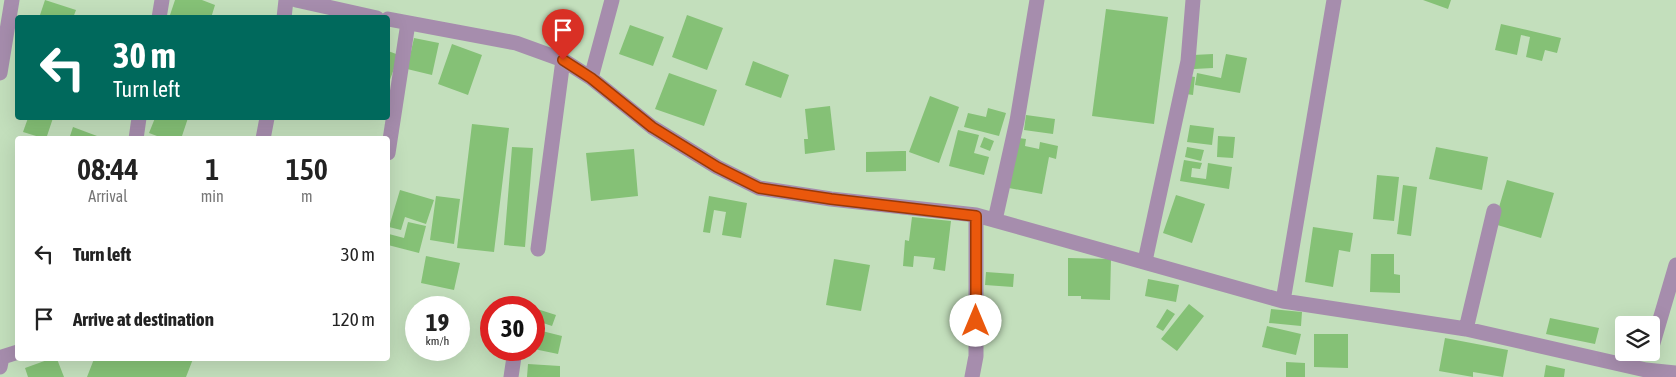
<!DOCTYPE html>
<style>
:root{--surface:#fff;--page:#f2f2f2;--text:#222;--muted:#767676}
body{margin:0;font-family:"Asap Condensed",sans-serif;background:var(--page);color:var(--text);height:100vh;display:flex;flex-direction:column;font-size:19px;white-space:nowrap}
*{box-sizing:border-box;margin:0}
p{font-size:16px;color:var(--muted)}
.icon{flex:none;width:28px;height:28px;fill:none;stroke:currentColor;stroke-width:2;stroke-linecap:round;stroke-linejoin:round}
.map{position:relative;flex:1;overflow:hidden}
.panel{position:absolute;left:15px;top:136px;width:375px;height:225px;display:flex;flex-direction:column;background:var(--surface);border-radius:5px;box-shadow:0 5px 20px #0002}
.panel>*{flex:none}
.hud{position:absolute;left:15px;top:15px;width:375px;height:105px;border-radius:5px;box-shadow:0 5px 20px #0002;background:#00695c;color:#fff;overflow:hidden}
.buttons{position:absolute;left:1615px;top:316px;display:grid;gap:10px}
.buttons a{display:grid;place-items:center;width:45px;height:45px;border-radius:5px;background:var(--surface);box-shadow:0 5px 20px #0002;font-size:25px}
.speed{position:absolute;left:405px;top:296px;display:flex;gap:10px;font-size:25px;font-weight:700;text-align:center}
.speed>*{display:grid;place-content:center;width:65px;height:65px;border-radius:50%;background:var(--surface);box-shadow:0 5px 20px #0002;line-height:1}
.speed small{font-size:12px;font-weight:400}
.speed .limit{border:8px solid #d22;background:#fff;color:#111}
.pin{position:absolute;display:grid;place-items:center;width:42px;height:42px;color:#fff;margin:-51px -21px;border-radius:50% 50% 50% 0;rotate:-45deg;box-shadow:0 0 5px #0007}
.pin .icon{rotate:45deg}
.me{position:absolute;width:55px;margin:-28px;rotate:0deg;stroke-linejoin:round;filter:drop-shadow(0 0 4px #0008)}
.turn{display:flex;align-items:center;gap:18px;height:105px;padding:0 15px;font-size:22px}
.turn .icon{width:65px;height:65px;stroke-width:2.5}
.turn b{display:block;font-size:35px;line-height:42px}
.eta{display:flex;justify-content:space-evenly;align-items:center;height:85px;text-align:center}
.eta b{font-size:30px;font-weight:600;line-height:35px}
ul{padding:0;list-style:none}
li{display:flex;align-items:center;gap:15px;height:65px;padding:0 15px}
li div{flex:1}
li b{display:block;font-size:19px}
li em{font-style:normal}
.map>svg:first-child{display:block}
</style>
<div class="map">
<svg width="1676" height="377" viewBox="0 0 1676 377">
<rect width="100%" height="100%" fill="#c3dfbc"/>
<path fill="#85c176" d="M 45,0 L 76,10 L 73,18 L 39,18 Z
M 175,0 L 202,0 L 215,5 L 211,18 L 169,18 Z
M 1423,0 L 1451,0 L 1448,9 Z
M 1106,9 L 1168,17 L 1154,124 L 1092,116 Z
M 687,15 L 723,28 L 707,70 L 672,57 Z
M 1501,24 L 1561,38 L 1557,53 L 1545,50 L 1542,61 L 1526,57 L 1530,37 L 1521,35 L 1517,55 L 1495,50 Z
M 630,25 L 664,37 L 653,66 L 619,54 Z
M 414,38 L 439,43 L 432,75 L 407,69 Z
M 452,44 L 482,55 L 468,95 L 438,84 Z
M 388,51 L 399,55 L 388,85 Z
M 1213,54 L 1213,68 L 1194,69 L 1193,55 Z
M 1226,54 L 1247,58 L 1240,93 L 1195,85 L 1197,73 L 1221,78 Z
M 753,61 L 789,75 L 781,98 L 745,85 Z
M 669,73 L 717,90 L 704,126 L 655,109 Z
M 1189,76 L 1195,77 L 1193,95 L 1186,94 Z
M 930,96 L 959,107 L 939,163 L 909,152 Z
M 830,106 L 835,150 L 805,154 L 804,139 L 808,139 L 805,109 Z
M 988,108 L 1006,113 L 999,136 L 964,127 L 968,113 L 986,117 Z
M 1026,115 L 1055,119 L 1053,134 L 1024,130 Z
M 28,118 L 53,118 L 46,139 L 23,132 Z
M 155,118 L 188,118 L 181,139 L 165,139 L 149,133 Z
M 472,124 L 509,128 L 494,252 L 457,248 Z
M 1190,125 L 1214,128 L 1212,145 L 1187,142 Z
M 73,127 L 105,139 L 69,139 Z
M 958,130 L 979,135 L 974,153 L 989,157 L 984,175 L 949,166 Z
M 1218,136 L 1235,137 L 1233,158 L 1217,157 Z
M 984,137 L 994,141 L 990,151 L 980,147 Z
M 1019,138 L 1026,139 L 1025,146 L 1039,149 L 1040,142 L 1058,146 L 1056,159 L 1049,157 L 1042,194 L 1009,188 Z
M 512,147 L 533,148 L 525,247 L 504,245 Z
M 1187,147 L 1204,150 L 1201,161 L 1185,157 Z
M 1436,147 L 1488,157 L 1482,190 L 1429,179 Z
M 634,149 L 638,196 L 591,201 L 586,153 Z
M 901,151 L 906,151 L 906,171 L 866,172 L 866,152 Z
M 1184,160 L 1202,163 L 1200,169 L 1192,168 L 1191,177 L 1206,179 L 1208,163 L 1232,167 L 1229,189 L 1180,181 Z
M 1377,175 L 1399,177 L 1394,221 L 1373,219 Z
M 1507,180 L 1554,193 L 1541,238 L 1494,224 Z
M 1403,185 L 1417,187 L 1411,236 L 1397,234 Z
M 400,190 L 434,200 L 426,224 L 405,217 L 401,230 L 389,227 Z
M 1176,195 L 1205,204 L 1192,243 L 1163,233 Z
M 436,196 L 460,199 L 454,244 L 430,240 Z
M 709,196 L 747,203 L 741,238 L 722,235 L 726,212 L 714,210 L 710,233 L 703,232 Z
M 912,217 L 951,221 L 945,271 L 933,269 L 935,258 L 914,256 L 913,267 L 903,266 L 905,240 L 909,241 Z
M 408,222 L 426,226 L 419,253 L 388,245 L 389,234 L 404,238 Z
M 1313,227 L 1353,233 L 1350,252 L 1339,250 L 1333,287 L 1305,282 Z
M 1371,254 L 1394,254 L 1394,274 L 1400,275 L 1400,293 L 1370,292 Z
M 426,256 L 460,263 L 454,290 L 421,283 Z
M 1068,258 L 1111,259 L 1110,300 L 1081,299 L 1081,296 L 1068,296 Z
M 834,259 L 870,265 L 861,311 L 826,305 Z
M 986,272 L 1014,274 L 1013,287 L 985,285 Z
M 1148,279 L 1179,285 L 1176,302 L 1145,296 Z
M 1189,304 L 1204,316 L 1177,351 L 1161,339 Z
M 534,308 L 556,315 L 552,326 L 534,320 Z
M 1167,309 L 1175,314 L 1163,331 L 1156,327 Z
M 1271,309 L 1302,312 L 1301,326 L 1269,323 Z
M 1550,318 L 1599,328 L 1595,344 L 1546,334 Z
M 1267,326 L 1301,334 L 1296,355 L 1262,347 Z
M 534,329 L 562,336 L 558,354 L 534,349 Z
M 1314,334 L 1348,334 L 1348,368 L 1314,367 Z
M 1445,338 L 1508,350 L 1503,377 L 1473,372 L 1473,377 L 1439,371 Z
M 50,359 L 57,359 L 64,377 L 28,377 L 25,368 Z
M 94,359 L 193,359 L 186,377 L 87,377 Z
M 1286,362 L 1305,363 L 1305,377 L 1286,377 Z
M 528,364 L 560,366 L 560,377 L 527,377 Z
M 1546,365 L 1565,369 L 1564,377 L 1544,377 Z"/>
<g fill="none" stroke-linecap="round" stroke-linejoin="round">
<path stroke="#a68dad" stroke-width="15" d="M 296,0 L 377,18
M 159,18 L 162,0
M 284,18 L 286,0
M 388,19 L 516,43 L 563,60 L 591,78 L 652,127 L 717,167 L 759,188 L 831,199 L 976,215 L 1283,301 L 1466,329 L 1646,370 L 1676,373
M 0,73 L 12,0
M 591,78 L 612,0
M 136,139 L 139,118
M 263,139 L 267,118
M 388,153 L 408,23
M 995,220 L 1017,121 L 1037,0
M 538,249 L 563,60
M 1145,261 L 1188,61 L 1193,0
M 1283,301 L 1334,0
M 1466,329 L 1494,211
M 1651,350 L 1676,265
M 0,367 L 2,357 L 18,352
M 511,377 L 515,350
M 972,377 L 976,356 L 976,215"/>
</g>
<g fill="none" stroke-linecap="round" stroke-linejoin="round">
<g stroke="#983908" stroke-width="12">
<path id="route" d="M 563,60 L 591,78 L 652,127 L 717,167 L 759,188 L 831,199 L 976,216 L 976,321"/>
</g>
<use href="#route" stroke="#ea580c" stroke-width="9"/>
</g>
</svg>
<div class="buttons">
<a><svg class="icon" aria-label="layers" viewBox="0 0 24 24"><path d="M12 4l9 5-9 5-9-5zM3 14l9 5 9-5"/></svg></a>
</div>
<div class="speed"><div>19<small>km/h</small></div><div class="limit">30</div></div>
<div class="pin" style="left:563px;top:60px;background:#d93025"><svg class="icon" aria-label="arrive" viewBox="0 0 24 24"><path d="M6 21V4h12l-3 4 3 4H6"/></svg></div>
<svg class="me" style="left:976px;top:321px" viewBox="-20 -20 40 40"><circle r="19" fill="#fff"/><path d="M0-13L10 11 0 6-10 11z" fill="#ea580c"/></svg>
<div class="hud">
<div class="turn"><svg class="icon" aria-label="left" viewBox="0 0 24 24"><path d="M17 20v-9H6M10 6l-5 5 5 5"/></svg><div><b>30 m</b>Turn left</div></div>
</div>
<section class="panel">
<div class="eta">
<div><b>08:44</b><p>Arrival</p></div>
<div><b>1</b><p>min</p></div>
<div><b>150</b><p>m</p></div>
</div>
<ul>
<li><svg class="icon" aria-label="left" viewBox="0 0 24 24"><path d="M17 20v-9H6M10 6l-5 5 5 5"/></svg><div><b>Turn left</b></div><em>30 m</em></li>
<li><svg class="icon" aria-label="arrive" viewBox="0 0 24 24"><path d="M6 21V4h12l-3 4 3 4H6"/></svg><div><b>Arrive at destination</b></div><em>120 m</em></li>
</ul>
</section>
</div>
